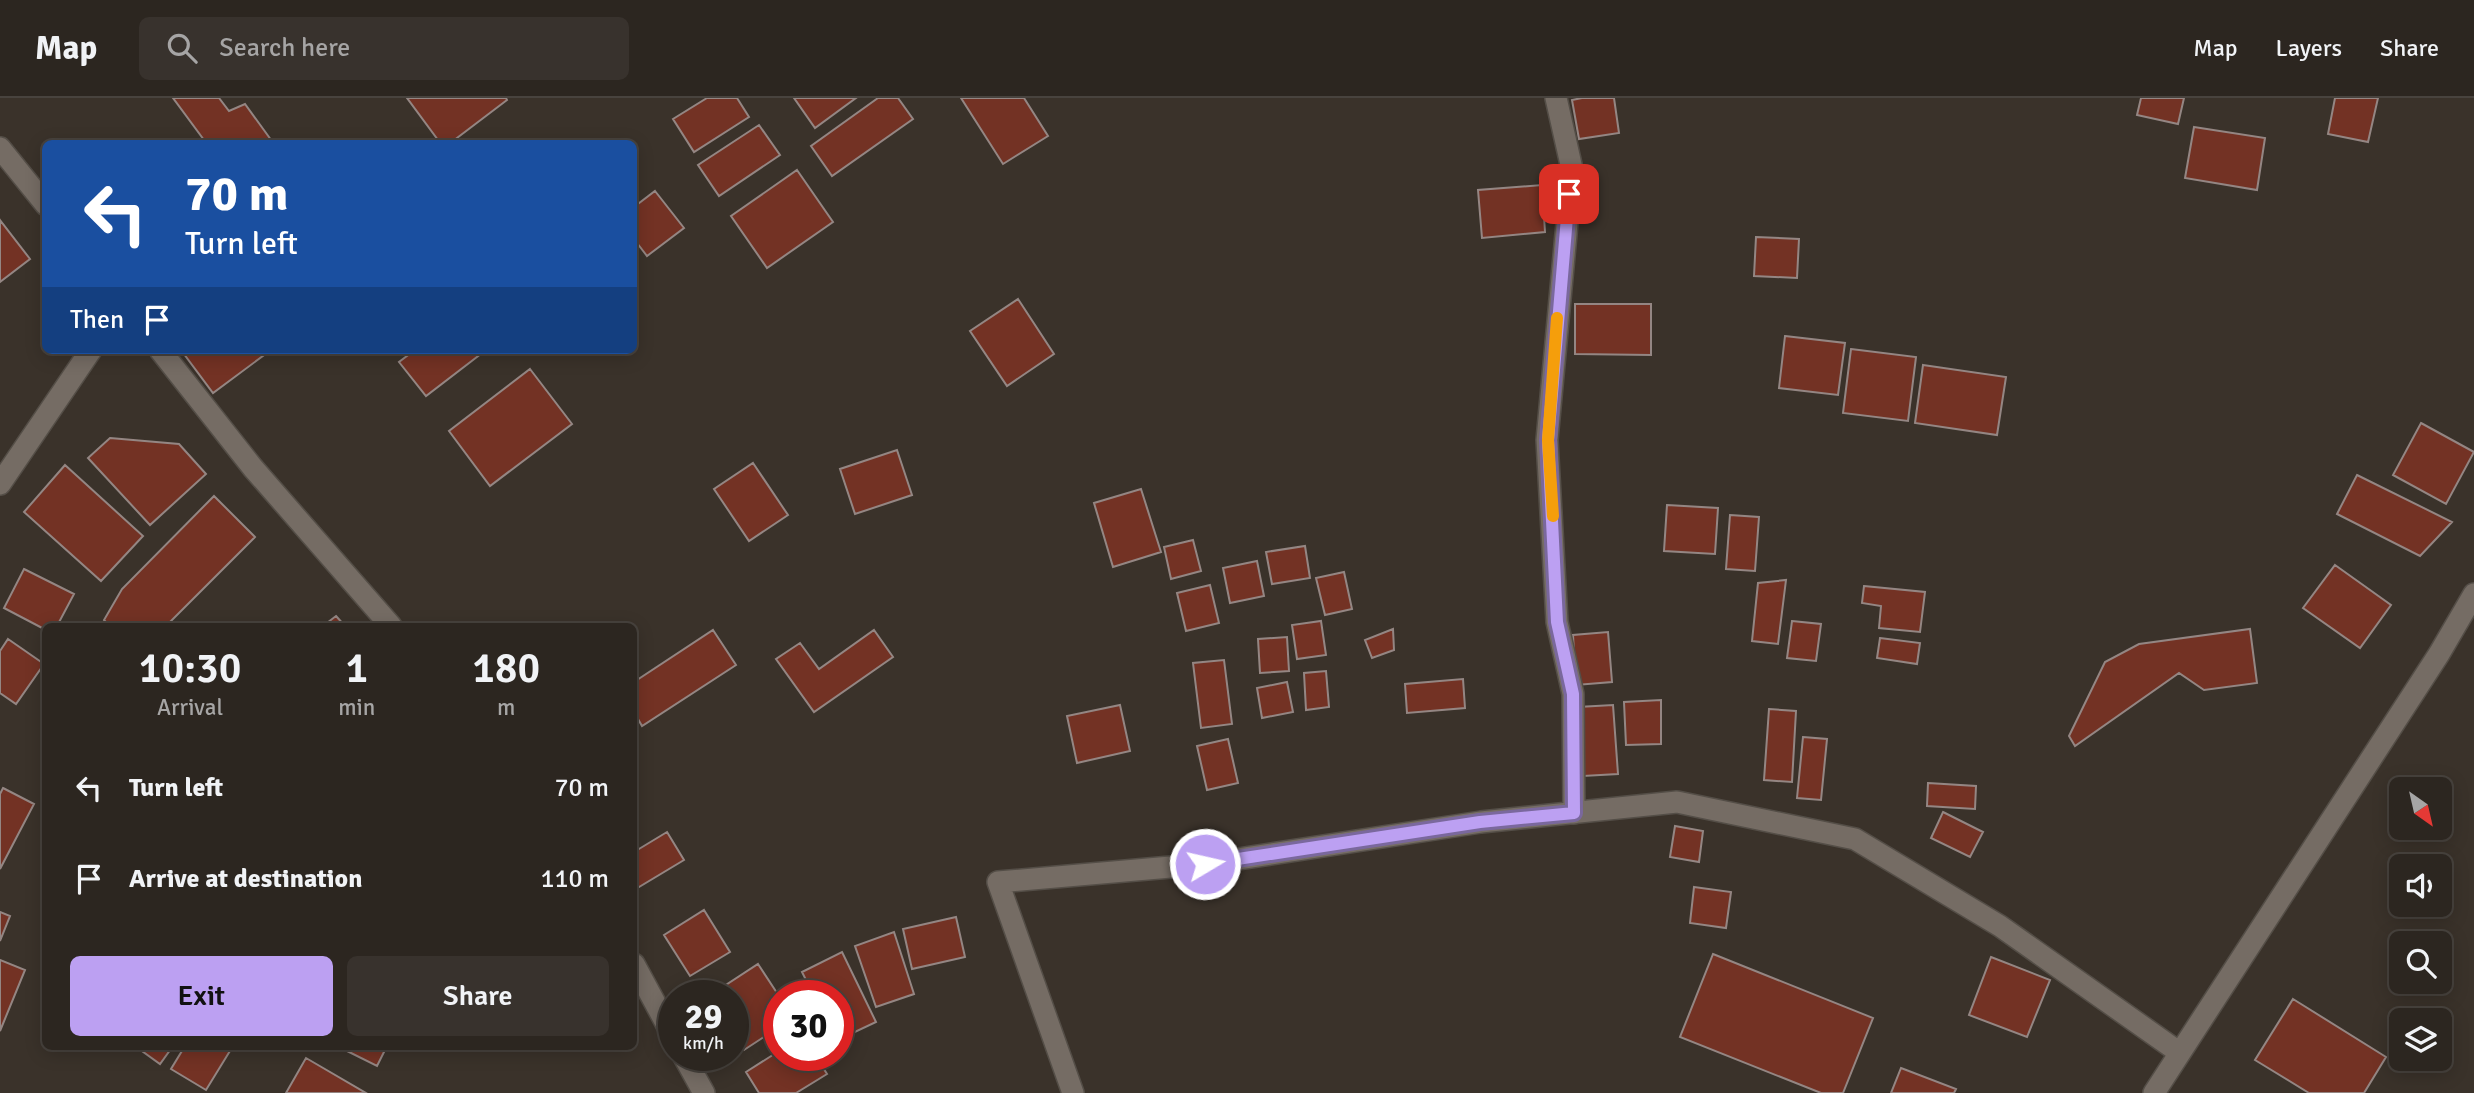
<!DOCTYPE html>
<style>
:root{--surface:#2c2620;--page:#38322d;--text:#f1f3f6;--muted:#a6a5a5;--line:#48433e;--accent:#bca0f2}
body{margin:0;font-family:Signika,sans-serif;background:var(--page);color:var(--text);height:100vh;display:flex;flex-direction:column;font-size:26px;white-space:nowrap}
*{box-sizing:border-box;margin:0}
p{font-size:23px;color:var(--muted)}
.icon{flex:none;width:38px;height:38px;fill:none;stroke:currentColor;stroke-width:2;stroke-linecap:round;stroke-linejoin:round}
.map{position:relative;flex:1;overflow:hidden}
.drawer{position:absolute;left:42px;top:525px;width:595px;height:427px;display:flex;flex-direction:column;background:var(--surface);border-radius:10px;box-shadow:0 4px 18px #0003,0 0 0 2px var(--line)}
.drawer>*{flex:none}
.banner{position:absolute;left:42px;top:42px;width:595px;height:214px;border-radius:10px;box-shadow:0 4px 18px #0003,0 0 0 2px var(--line);background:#1a4fa0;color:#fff;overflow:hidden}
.needle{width:46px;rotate:146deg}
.buttons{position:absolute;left:2389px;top:679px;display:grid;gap:14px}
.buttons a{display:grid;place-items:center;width:63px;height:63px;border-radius:10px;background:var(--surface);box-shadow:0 4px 18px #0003,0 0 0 2px var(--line);font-size:35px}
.speed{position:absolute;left:658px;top:882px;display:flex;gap:14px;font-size:35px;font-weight:700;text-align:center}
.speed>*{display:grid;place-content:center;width:91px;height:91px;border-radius:50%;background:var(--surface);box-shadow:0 4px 18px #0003,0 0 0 2px var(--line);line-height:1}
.speed small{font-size:18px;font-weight:400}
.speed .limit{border:10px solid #d22;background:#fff;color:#111}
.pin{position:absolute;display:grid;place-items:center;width:60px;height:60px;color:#fff;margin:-30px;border-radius:14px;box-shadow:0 4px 10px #0006}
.me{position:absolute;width:77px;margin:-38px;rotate:81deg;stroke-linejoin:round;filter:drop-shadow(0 0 5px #0008)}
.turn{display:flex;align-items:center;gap:24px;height:147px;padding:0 28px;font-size:32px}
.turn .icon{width:91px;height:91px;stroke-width:2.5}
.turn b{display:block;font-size:49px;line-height:60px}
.then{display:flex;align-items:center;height:66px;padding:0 28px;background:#0003;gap:14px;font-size:26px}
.eta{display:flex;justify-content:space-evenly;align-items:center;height:119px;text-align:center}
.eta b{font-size:42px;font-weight:600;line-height:49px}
.cta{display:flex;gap:14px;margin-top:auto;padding:14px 28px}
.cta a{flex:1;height:80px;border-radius:10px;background:var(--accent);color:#111;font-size:28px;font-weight:600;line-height:80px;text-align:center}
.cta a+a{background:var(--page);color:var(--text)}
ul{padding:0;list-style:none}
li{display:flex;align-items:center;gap:21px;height:91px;padding:0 28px}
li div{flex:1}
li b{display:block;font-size:26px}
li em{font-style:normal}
header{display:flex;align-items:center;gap:42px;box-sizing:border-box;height:98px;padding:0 35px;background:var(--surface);border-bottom:2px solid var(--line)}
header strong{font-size:33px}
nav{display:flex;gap:38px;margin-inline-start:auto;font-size:24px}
.search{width:490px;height:63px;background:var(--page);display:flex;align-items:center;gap:18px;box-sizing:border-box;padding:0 24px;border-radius:10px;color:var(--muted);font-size:26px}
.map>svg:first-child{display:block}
</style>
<header>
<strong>Map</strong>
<div class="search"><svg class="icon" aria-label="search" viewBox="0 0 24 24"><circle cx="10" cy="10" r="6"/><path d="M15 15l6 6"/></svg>Search here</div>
<nav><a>Map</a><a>Layers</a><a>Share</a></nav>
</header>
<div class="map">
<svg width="2474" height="995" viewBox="0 0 2474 995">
<rect width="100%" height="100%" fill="#3a322a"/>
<path fill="#733224" stroke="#948683" stroke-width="2" d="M 173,0 L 219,0 L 229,13 L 245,6 L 274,46 L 207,46 Z
M 407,0 L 506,0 L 507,2 L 449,46 L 441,46 Z
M 707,0 L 737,0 L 749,19 L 694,54 L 673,21 Z
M 794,0 L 856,0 L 815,30 Z
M 878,0 L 898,0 L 913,21 L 832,78 L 811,48 Z
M 961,0 L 1024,0 L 1048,38 L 1003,66 Z
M 1582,0 L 1614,0 L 1619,35 L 1579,41 L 1572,2 Z
M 2141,0 L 2184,0 L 2178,26 L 2137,17 Z
M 2335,0 L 2378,0 L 2368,44 L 2328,36 Z
M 759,27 L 780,57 L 719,98 L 698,67 Z
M 2194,29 L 2265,40 L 2257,92 L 2185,80 Z
M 797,72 L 833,124 L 767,170 L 731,118 Z
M 1542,87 L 1545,134 L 1482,140 L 1478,92 Z
M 655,93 L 684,130 L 647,158 L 634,141 L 634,109 Z
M 0,122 L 30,161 L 0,184 Z
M 1756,139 L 1799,141 L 1797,180 L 1754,178 Z
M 1018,201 L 1054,256 L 1007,288 L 970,233 Z
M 1575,206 L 1651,206 L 1651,257 L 1575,256 Z
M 1785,238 L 1845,245 L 1838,297 L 1779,290 Z
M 1851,251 L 1916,259 L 1908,323 L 1843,315 Z
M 181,252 L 271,252 L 213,295 Z
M 415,252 L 486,252 L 426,298 L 399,264 Z
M 1923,267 L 2006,279 L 1997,337 L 1915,325 Z
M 530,271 L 572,326 L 490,388 L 449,333 Z
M 2421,325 L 2474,354 L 2446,406 L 2393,377 Z
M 110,340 L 179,346 L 206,376 L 150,427 L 88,360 Z
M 897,352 L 912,397 L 855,416 L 840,371 Z
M 753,365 L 788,417 L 749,443 L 714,391 Z
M 65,367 L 143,438 L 101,483 L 24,414 Z
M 2357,377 L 2452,424 L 2420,458 L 2337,416 Z
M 1141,391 L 1161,454 L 1113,469 L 1094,405 Z
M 214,398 L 255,439 L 166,528 L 110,528 L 104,522 L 122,491 Z
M 1667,407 L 1718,410 L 1715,456 L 1664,453 Z
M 1730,417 L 1759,419 L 1755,473 L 1726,471 Z
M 1193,442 L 1201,473 L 1171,481 L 1164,449 Z
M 1305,448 L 1310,480 L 1272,486 L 1266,454 Z
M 1257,463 L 1264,498 L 1230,505 L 1223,470 Z
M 2335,467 L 2391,507 L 2360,550 L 2303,510 Z
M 24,471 L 74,496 L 57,528 L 46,528 L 46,532 L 4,510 Z
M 1344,474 L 1352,511 L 1325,517 L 1316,480 Z
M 1786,482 L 1778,546 L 1752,543 L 1758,485 Z
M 1210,487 L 1219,525 L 1186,533 L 1177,495 Z
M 1864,488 L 1925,494 L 1920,534 L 1879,530 L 1881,508 L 1862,505 Z
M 336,518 L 345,528 L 323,528 Z
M 1321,523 L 1326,557 L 1297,561 L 1292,527 Z
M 1792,523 L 1821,526 L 1816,563 L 1787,560 Z
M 1393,531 L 1394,552 L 1372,560 L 1365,542 Z
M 2250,531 L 2257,585 L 2204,592 L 2179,575 L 2075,648 L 2069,638 L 2105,564 L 2139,546 Z
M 713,532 L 736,567 L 642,628 L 634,614 L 634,584 Z
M 874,532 L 893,559 L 814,614 L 776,561 L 800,545 L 819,571 Z
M 1608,534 L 1612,584 L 1576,587 L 1573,537 Z
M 1287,539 L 1289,573 L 1260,575 L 1258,541 Z
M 1880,540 L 1920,545 L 1917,566 L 1877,560 Z
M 8,541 L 44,566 L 16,606 L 0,595 L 0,553 Z
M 1224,562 L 1232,626 L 1201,630 L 1193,565 Z
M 1326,573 L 1329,609 L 1306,612 L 1304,575 Z
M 1463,581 L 1465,610 L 1407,615 L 1405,586 Z
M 1287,584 L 1293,614 L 1262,620 L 1257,590 Z
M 1661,602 L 1661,646 L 1626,647 L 1624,604 Z
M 1120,607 L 1130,653 L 1077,665 L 1067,618 Z
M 1613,607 L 1618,676 L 1583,678 L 1578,609 Z
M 1769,611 L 1796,613 L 1792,684 L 1764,682 Z
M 1803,639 L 1827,641 L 1821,702 L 1797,700 Z
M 1228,641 L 1238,685 L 1207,692 L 1197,648 Z
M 1928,685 L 1976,688 L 1975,711 L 1927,708 Z
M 3,690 L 34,706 L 0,771 L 0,696 Z
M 1943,714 L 1983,734 L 1970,759 L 1931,740 Z
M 1675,728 L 1703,733 L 1699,764 L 1670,759 Z
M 667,734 L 684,762 L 634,792 L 634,754 Z
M 1694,789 L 1731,794 L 1726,830 L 1690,825 Z
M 704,812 L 730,854 L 690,878 L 664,837 Z
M 0,814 L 10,818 L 0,843 Z
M 956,819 L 965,859 L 912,871 L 903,831 Z
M 894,834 L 914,896 L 876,909 L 855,848 Z
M 842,854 L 876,924 L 838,942 L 838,898 L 814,898 L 802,874 Z
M 1713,856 L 1873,920 L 1843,995 L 1821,995 L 1680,939 Z
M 1991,859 L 2050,882 L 2027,939 L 1969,917 Z
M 0,862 L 25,872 L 0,933 Z
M 758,866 L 779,898 L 779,929 L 744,952 L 733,936 L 733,898 L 709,898 Z
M 2293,901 L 2386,959 L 2364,995 L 2309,995 L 2255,962 Z
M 135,948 L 173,948 L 160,966 Z
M 185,948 L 233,948 L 206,992 L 171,971 Z
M 337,948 L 387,948 L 377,968 Z
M 779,953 L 779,957 L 815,957 L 827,976 L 796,995 L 759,995 L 746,974 Z
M 306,960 L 366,995 L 286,995 Z
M 1901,970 L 1956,991 L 1954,995 L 1891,995 Z"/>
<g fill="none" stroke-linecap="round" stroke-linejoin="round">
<g stroke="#544e47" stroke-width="24">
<path id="minor" d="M 1556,0 L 1572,71 L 1547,342 L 1557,524 L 1573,596 L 1574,715
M 0,386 L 91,252
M 1073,995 L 998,784 L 1205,766 L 1481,724 L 1677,704 L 1855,741 L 2000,828 L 2180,955
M 2154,995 L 2439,556 L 2474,496"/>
</g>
<g stroke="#544e47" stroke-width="24">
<path id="tertiary" d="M 0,50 L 46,107
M 160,252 L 253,370 L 391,528
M 634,866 L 674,940
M 683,957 L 704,995"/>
</g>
<use href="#minor" stroke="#756c64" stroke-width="21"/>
<use href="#tertiary" stroke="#756c64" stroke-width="21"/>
</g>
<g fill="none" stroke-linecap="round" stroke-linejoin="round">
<g stroke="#7a689d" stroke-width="18">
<path id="route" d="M 1205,766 L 1480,724 L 1574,715 L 1573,596 L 1557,524 L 1548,342 L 1569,96"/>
</g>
<use href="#route" stroke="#bca0f2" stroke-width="12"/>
<path stroke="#f59e0b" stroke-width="12" d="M 1553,418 L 1548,342 L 1557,220"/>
</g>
</svg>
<div class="buttons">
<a><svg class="needle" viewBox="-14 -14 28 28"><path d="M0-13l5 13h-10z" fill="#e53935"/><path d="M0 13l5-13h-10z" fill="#a6a5a5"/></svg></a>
<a><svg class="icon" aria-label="sound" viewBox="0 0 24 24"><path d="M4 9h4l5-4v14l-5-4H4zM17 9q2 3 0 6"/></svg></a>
<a><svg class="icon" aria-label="search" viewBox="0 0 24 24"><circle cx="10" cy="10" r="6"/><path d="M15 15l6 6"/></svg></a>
<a><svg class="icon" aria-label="layers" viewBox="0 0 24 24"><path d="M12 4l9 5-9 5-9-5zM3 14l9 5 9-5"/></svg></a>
</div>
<div class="speed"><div>29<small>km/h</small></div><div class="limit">30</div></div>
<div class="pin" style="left:1569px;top:96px;background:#d93025"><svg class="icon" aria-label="arrive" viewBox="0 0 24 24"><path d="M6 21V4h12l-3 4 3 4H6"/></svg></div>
<svg class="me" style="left:1205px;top:766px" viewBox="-20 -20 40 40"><circle r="17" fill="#bca0f2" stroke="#fff" stroke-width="3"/><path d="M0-11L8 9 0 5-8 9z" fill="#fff"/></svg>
<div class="banner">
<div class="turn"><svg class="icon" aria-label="left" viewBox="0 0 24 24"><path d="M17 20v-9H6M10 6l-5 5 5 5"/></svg><div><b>70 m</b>Turn left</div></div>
<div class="then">Then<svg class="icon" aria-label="arrive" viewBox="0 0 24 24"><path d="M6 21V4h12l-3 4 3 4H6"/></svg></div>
</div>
<section class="drawer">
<div class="eta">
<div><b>10:30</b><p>Arrival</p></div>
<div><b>1</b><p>min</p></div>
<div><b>180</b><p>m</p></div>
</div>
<ul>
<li><svg class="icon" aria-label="left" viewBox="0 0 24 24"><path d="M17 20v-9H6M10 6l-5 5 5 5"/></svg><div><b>Turn left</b></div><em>70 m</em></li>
<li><svg class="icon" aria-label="arrive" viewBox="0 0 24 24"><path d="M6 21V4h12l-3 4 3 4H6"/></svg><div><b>Arrive at destination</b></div><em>110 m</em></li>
</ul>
<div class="cta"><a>Exit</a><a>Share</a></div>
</section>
</div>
